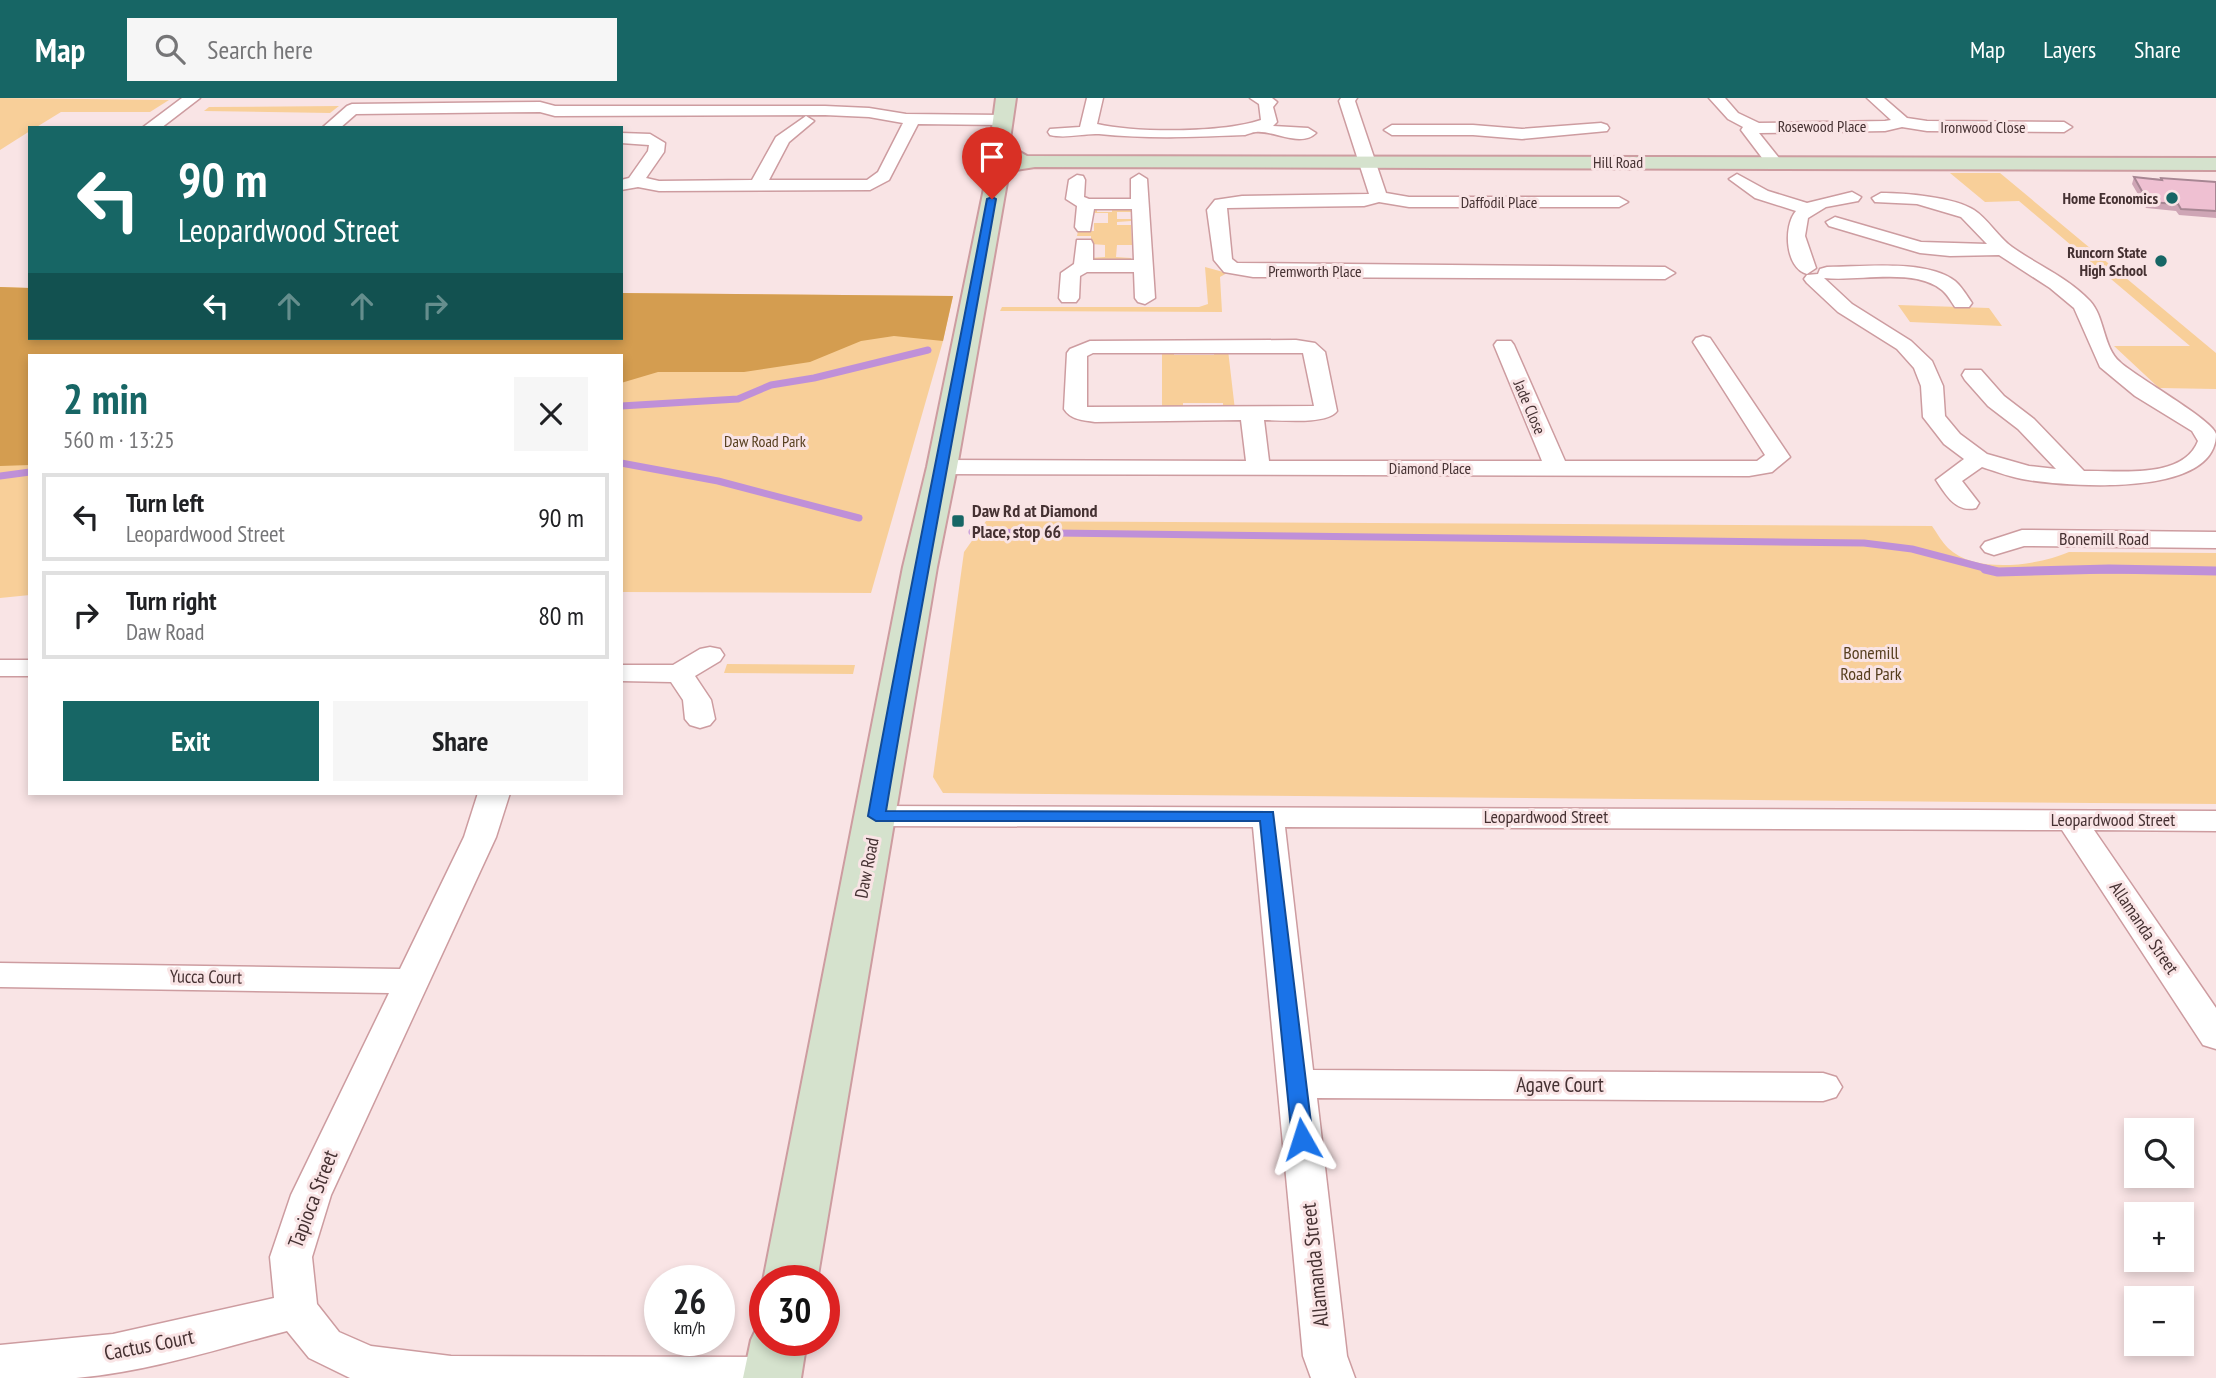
<!DOCTYPE html>
<meta charset="utf-8">
<style>
:root{--surface:#fff;--page:#f6f6f6;--text:#202124;--muted:#757577;--line:#e0e0e0;--accent:#176665}
body{margin:0;font-family:"PT Sans Narrow",sans-serif;background:var(--page);color:var(--text);height:100vh;display:flex;flex-direction:column;font-size:26px;white-space:nowrap}
*{box-sizing:border-box;margin:0}
p{font-size:23px;color:var(--muted)}
.icon{flex:none;width:38px;height:38px;fill:none;stroke:currentColor;stroke-width:2;stroke-linecap:round;stroke-linejoin:round}
.map{position:relative;flex:1;overflow:hidden}
.panel{position:absolute;left:28px;top:256px;width:595px;height:441px;display:flex;flex-direction:column;background:var(--surface);border-radius:0px;box-shadow:0 4px 10px #0003}
.panel>*{flex:none}
.top-card{position:absolute;left:28px;top:28px;width:595px;height:214px;border-radius:0px;box-shadow:0 4px 10px #0003;background:#176665;color:#fff;overflow:hidden}
.buttons{position:absolute;left:2124px;top:1020px;display:grid;gap:14px}
.buttons a{display:grid;place-items:center;width:70px;height:70px;border-radius:0px;background:var(--surface);box-shadow:0 4px 10px #0003;font-size:35px}
.speed{position:absolute;left:644px;top:1167px;display:flex;gap:14px;font-size:35px;font-weight:700;text-align:center}
.speed>*{display:grid;place-content:center;width:91px;height:91px;border-radius:50%;background:var(--surface);box-shadow:0 4px 10px #0003;line-height:1}
.speed small{font-size:18px;font-weight:400}
.speed .limit{border:10px solid #d22;background:#fff;color:#111}
.pin{position:absolute;display:grid;place-items:center;width:60px;height:60px;color:#fff;margin:-72px -30px;border-radius:50% 50% 50% 0;rotate:-45deg;box-shadow:0 0 7px #0007}
.pin .icon{rotate:45deg}
.me{position:absolute;width:77px;margin:-38px;rotate:354deg;stroke-linejoin:round;filter:drop-shadow(0 0 5px #0008)}
.turn{display:flex;align-items:center;gap:24px;height:147px;padding:0 35px;font-size:32px}
.turn .icon{width:91px;height:91px;stroke-width:2.5}
.turn b{display:block;font-size:49px;line-height:60px}
.lanes{display:flex;align-items:center;height:66px;padding:0 35px;background:#0003;justify-content:center;gap:35px;direction:ltr}
.lanes .off{opacity:.35}
.round{display:grid;place-items:center;flex:none;width:74px;height:74px;border-radius:0px;background:var(--page)}
.overview{display:flex;align-items:center;justify-content:space-between;height:119px;padding:0 35px}
h1{font-size:42px;font-weight:700;line-height:52px;color:var(--accent)}
.primary-button{display:flex;gap:14px;margin-top:auto;padding:14px 35px}
.primary-button a{flex:1;height:80px;border-radius:0px;background:var(--accent);color:#fff;font-size:28px;font-weight:700;line-height:80px;text-align:center}
.primary-button a+a{background:var(--page);color:var(--text)}
ul{padding:0;list-style:none}
li{display:flex;align-items:center;gap:21px;height:88px;margin:0 14px 10px;padding:0 21px;border:4px solid var(--line);border-radius:0px}
li div{flex:1}
li b{display:block;font-size:26px}
li em{font-style:normal}
header{display:flex;align-items:center;gap:42px;box-sizing:border-box;height:98px;padding:0 35px;background:var(--accent);color:#fff}
header strong{font-size:33px}
nav{display:flex;gap:38px;margin-inline-start:auto;font-size:24px}
.search{width:490px;height:63px;background:var(--page);display:flex;align-items:center;gap:18px;box-sizing:border-box;padding:0 24px;border-radius:0px;color:var(--muted);font-size:26px}
.map>svg:first-child{display:block}
</style>
<header>
<strong>Map</strong>
<div class="search"><svg class="icon" aria-label="search" viewBox="0 0 24 24"><circle cx="10" cy="10" r="6"/><path d="M15 15l6 6"/></svg>Search here</div>
<nav><a>Map</a><a>Layers</a><a>Share</a></nav>
</header>
<div class="map">
<svg width="2216" height="1280" viewBox="0 0 2216 1280">
<rect width="100%" height="100%" fill="#f9e4e5"/>
<path fill="#f8cf99" d="M 0,0 L 169,2 L 150,14 L 61,14 L 35,30 L 30,30 L 30,33 L 0,52 Z
M 339,8 L 330,15 L 204,13 L 209,9 Z
M 1950,75 L 2000,75 L 2216,255 L 2216,291 L 2159,290 L 2114,248 L 2190,248 L 2019,103 L 1985,104 Z
M 1094,109 L 1097,109 L 1097,114 L 1112,114 L 1112,109 L 1131,111 L 1131,114 L 1117,114 L 1117,121 L 1131,121 L 1131,123 L 1117,124 L 1117,127 L 1131,127 L 1132,147 L 1117,147 L 1116,159 L 1131,160 L 1131,164 L 1094,165 L 1091,160 L 1105,159 L 1105,147 L 1091,146 L 1091,138 L 1077,138 L 1078,133 L 1094,133 L 1094,125 L 1108,125 L 1108,115 L 1094,115 Z
M 1205,169 L 1227,175 L 1220,179 L 1222,214 L 1000,213 L 1002,209 L 1199,209 L 1208,206 Z
M 0,189 L 30,190 L 30,240 L 621,240 L 621,195 L 953,198 L 943,243 L 871,495 L 621,494 L 621,257 L 30,257 L 30,497 L 0,500 Z
M 1898,207 L 1989,210 L 2002,228 L 1910,224 Z
M 1162,251 L 1174,251 L 1174,257 L 1214,257 L 1215,251 L 1228,252 L 1235,312 L 1223,312 L 1223,305 L 1183,305 L 1183,312 L 1162,312 Z
M 986,423 L 1932,428 C 1937,435 1942,444 1948,450 C 1976,477 2039,467 2069,454 L 2216,455 L 2216,706 L 943,695 L 933,679 L 964,454 Z
M 727,566 L 855,567 L 853,576 L 724,575 Z"/>
<path fill="#d49d50" d="M 0,189 L 30,190 L 30,240 L 621,240 L 621,195 L 953,198 L 943,243 L 894,238 L 861,243 L 810,264 L 744,274 L 658,274 L 621,285 L 621,257 L 30,257 L 30,367 L 0,368 Z"/>
<g fill="none" stroke-linecap="round" stroke-linejoin="round">
<path stroke="#bf90d8" stroke-width="7" d="M 621,308 L 738,301 L 771,287 L 814,280 L 928,252
M 621,365 L 718,383 L 859,420
M 0,378 L 30,374
M 972,434 L 1864,445 L 1912,451 L 1992,472
M 2061,472 L 2179,472"/>
<path stroke="#bf90d8" stroke-width="9" d="M 1985,471 L 1998,474 L 2109,471 L 2216,473"/>
<g stroke="#cd9ca0" stroke-width="3">
<path id="street" d="M 182,0 L 200,0 L 161,30 L 142,30 Z
M 1087,0 L 1103,0 L 1097,26 C 1137,35 1222,35 1261,22 L 1259,6 L 1250,0 L 1272,0 L 1277,4 L 1273,9 L 1277,24 L 1273,28 L 1308,30 L 1316,35 C 1301,50 1273,32 1256,34 C 1252,34 1249,36 1245,37 C 1195,39 1148,41 1099,36 C 1083,35 1067,41 1050,37 L 1048,34 L 1050,31 L 1080,29 Z
M 1341,0 L 1357,0 L 1355,3 L 1386,95 L 1409,99 L 1619,99 L 1628,104 L 1619,109 L 1409,109 L 1379,104 L 1364,108 L 1227,110 L 1232,161 L 1237,165 L 1665,169 L 1675,175 L 1665,181 L 1253,179 L 1224,174 L 1214,162 L 1207,112 L 1215,102 L 1242,98 L 1369,96 L 1339,3 Z
M 1709,0 L 1725,0 L 1738,15 L 1759,25 L 1885,23 L 1891,22 L 1867,0 L 1884,0 L 1907,20 L 1927,23 L 2064,24 L 2072,29 L 2064,34 L 1927,33 L 1902,29 L 1885,33 L 1759,35 L 1783,65 L 1775,70 L 1769,69 L 1741,32 L 1743,29 L 1728,21 Z
M 540,4 L 555,8 L 825,8 L 869,10 L 906,16 L 1002,17 L 1010,22 L 1002,27 L 918,26 L 889,82 L 870,92 L 659,93 L 638,89 L 621,92 L 621,82 L 629,80 L 648,53 L 649,47 L 621,45 L 621,35 L 650,36 L 665,45 L 664,54 L 646,80 L 659,83 L 752,82 L 776,39 L 806,18 L 814,23 L 789,44 L 769,82 L 867,82 L 878,74 L 903,25 L 869,19 L 825,17 L 555,18 L 540,14 L 356,16 L 340,30 L 322,30 L 347,8 L 352,6 Z
M 1601,25 L 1607,27 L 1609,30 L 1607,33 L 1522,41 L 1473,37 L 1392,37 L 1384,32 L 1392,27 L 1473,27 L 1522,31 Z
M 1139,76 L 1147,81 L 1155,200 L 1145,206 L 1138,204 L 1135,200 L 1134,174 L 1087,174 L 1080,178 L 1079,200 L 1076,204 L 1062,204 L 1059,200 L 1061,175 L 1074,166 L 1077,142 L 1091,142 L 1093,146 L 1093,162 L 1134,162 L 1132,111 L 1094,111 L 1090,133 L 1078,133 L 1075,129 L 1077,108 L 1066,101 L 1069,82 L 1077,77 L 1083,78 L 1085,82 L 1084,99 L 1089,101 L 1131,101 L 1131,81 Z
M 1737,76 L 1768,93 L 1807,105 L 1852,94 L 1861,99 L 1858,103 L 1826,109 L 1808,120 L 1805,138 L 1816,170 L 1807,176 C 1785,170 1783,128 1796,113 L 1755,100 L 1729,81 Z
M 1881,95 C 1905,95 1954,99 1974,112 C 1988,121 1998,139 2012,149 C 2037,167 2069,180 2090,203 C 2105,219 2103,250 2120,264 C 2136,279 2213,322 2216,336 C 2216,401 2065,388 2028,382 C 2013,380 1997,374 1982,369 L 1962,383 L 1979,405 L 1976,410 C 1956,415 1946,397 1936,382 L 1964,361 L 1944,346 L 1923,319 L 1921,288 L 1914,270 L 1897,251 L 1838,214 L 1807,185 L 1804,181 L 1807,177 L 1818,176 L 1820,171 L 1827,169 C 1863,169 1926,161 1955,183 C 1962,189 1967,198 1972,205 L 1969,209 L 1955,209 C 1951,203 1947,196 1942,192 C 1913,169 1858,184 1824,180 L 1852,206 L 1911,243 L 1932,263 L 1943,288 L 1945,318 L 1960,336 L 1987,356 L 2029,368 L 2056,371 L 2018,331 L 1988,308 L 1965,282 L 1962,277 L 1965,272 L 1981,272 L 2004,298 L 2034,321 L 2084,373 C 2118,372 2183,382 2198,343 L 2192,333 L 2135,298 L 2100,269 L 2074,210 L 2050,190 L 1999,157 L 1950,158 L 1920,155 L 1829,128 L 1826,124 L 1835,119 L 1921,144 L 1987,146 L 1961,119 L 1917,106 L 1875,104 L 1872,100 Z
M 1703,238 L 1710,240 L 1790,359 L 1772,374 L 1749,378 L 942,376 L 934,374 L 930,369 L 934,364 L 942,362 L 1246,363 L 1241,322 L 1095,324 C 1083,322 1071,322 1064,311 L 1067,255 L 1070,251 L 1090,243 L 1296,242 L 1315,245 L 1325,254 L 1337,313 C 1327,327 1281,322 1264,322 L 1269,363 L 1542,363 L 1494,247 L 1497,243 L 1511,243 L 1514,247 L 1565,363 L 1757,363 L 1765,357 L 1693,244 L 1696,240 ZM 1093,255 L 1303,255 L 1314,308 L 1087,309 L 1087,258 Z
M 2022,432 L 2216,434 L 2216,450 L 2024,448 L 1994,457 L 1985,454 L 1981,449 L 1985,444 Z
M 710,549 L 720,551 L 724,557 L 720,563 L 695,578 L 711,602 L 715,621 L 710,627 L 700,630 L 690,627 L 685,621 L 683,602 L 671,584 L 621,583 L 621,567 L 673,567 L 700,551 Z
M 0,562 L 30,562 L 30,578 L 0,578 Z
M 478,695 L 510,695 L 496,739 L 331,1097 L 312,1159 L 317,1206 L 339,1234 L 371,1248 L 451,1258 L 772,1259 L 788,1264 L 793,1280 L 350,1280 L 309,1260 L 287,1233 C 218,1251 147,1274 76,1280 C 51,1280 25,1280 0,1280 L 0,1247 L 113,1236 L 274,1200 L 270,1159 L 291,1097 L 389,895 L 0,889 L 0,865 L 400,871 L 464,739 Z
M 876,708 L 2216,713 L 2216,733 L 2094,732 L 2216,910 L 2216,951 L 2203,947 L 2062,732 L 1285,729 L 1313,972 L 1823,975 L 1836,979 L 1842,989 L 1836,999 L 1823,1003 L 1317,1000 L 1347,1258 L 1355,1280 L 1311,1280 L 1303,1258 L 1253,729 L 876,728 L 865,725 L 860,718 L 865,711 Z"/>
</g>
<g stroke="#cd9ca0" stroke-width="4">
<path id="secondary" d="M 996,0 L 1016,0 L 1009,48 L 1027,58 L 2216,60 L 2216,72 L 1035,69 L 1009,73 L 957,369 L 937,469 L 817,1183 L 765,1183 L 765,1187 L 763,1183 L 903,469 L 927,369 L 988,71 L 977,68 L 974,63 L 980,56 L 989,52 Z
M 765,1223 L 765,1242 L 807,1242 L 801,1280 L 743,1280 L 751,1242 L 759,1225 Z"/>
</g>
<use href="#street" fill="#fff" fill-rule="evenodd"/>
<use href="#secondary" fill="#d5e2cd" fill-rule="evenodd"/>
</g>
<path fill="#cea5b5" d="M 2134,79 L 2161,81 L 2161,80 L 2216,84 L 2216,120 L 2179,117 L 2176,113 L 2146,110 L 2132,86 Z"/>
<path fill="#efc0d2" stroke="#a78693" stroke-width="2" d="M 2134,79 L 2162,82 L 2161,80 L 2216,84 L 2216,113 L 2181,111 L 2178,106 L 2148,104 Z"/>
<path fill="#1a73e8" stroke="#114b97" stroke-width="2" d="M 992,99 L 996,101 C 960,305 920,509 886,713 L 1273,714 L 1313,1041 L 1310,1046 L 1302,1049 L 1295,1046 L 1292,1041 L 1260,723 L 876,723 L 868,718 C 905,512 948,307 987,101 Z"/>
<g fill="#176665" stroke="#f9e4e5" stroke-width="2.5">
<circle cx="2172" cy="100" r="7"/>
<circle cx="2161" cy="163" r="7"/>
<rect x="951" y="416" width="14" height="14" rx="3.5"/>
</g>
<g text-anchor="middle" stroke-width="6" stroke-linejoin="round" paint-order="stroke">
<g font-size="16" fill="#453132" stroke="#f9e4e5">
<text x="1822" y="34">Rosewood Place</text>
<text x="1983" y="35">Ironwood Close</text>
<text x="1618" y="70">Hill Road</text>
<text x="1499" y="110">Daffodil Place</text>
<text x="1315" y="179">Premworth Place</text>
<text transform="translate(1530 309) rotate(67)" y="6">Jade Close</text>
<text x="1430" y="376">Diamond Place</text>
</g>
<g font-size="16" font-weight="bold" fill="#453132" stroke="#f9e4e5" text-anchor="end">
<text x="2158" y="106">Home Economics</text>
<text x="2147" y="160">Runcorn State<tspan x="2147" dy="18">High School</tspan></text>
</g>
<g font-size="16" fill="#563e1e" stroke="#f9e4e5">
<text x="765" y="349">Daw Road Park</text>
</g>
<g font-size="18" font-weight="bold" fill="#453132" stroke="#f9e4e5" text-anchor="start">
<text x="972" y="419">Daw Rd at Diamond<tspan x="972" dy="21">Place, stop 66</tspan></text>
</g>
<g font-size="18" fill="#453132" stroke="#f9e4e5">
<text x="2104" y="447">Bonemill Road</text>
<text x="1546" y="725">Leopardwood Street</text>
<text x="2113" y="728">Leopardwood Street</text>
<text transform="translate(867 770) rotate(-79)" y="6">Daw Road</text>
<text transform="translate(2144 830) rotate(56)" y="6">Allamanda Street</text>
<text transform="translate(206 879) rotate(1)" y="6">Yucca Court</text>
</g>
<g font-size="18" fill="#563e1e" stroke="#f9e4e5">
<text x="1871" y="561">Bonemill<tspan x="1871" dy="21">Road Park</tspan></text>
</g>
<g font-size="21" fill="#453132" stroke="#f9e4e5">
<text x="1560" y="994">Agave Court</text>
<text transform="translate(313 1101) rotate(-69)" y="7">Tapioca Street</text>
<text transform="translate(1315 1167) rotate(-96)" y="7">Allamanda Street</text>
<text transform="translate(149 1247) rotate(-11)" y="7">Cactus Court</text>
</g>
</g>
</svg>
<div class="buttons">
<a><svg class="icon" aria-label="search" viewBox="0 0 24 24"><circle cx="10" cy="10" r="6"/><path d="M15 15l6 6"/></svg></a>
<a>+</a>
<a>−</a>
</div>
<div class="speed"><div>26<small>km/h</small></div><div class="limit">30</div></div>
<div class="pin" style="left:992px;top:101px;background:#d93025"><svg class="icon" aria-label="arrive" viewBox="0 0 24 24"><path d="M6 21V4h12l-3 4 3 4H6"/></svg></div>
<svg class="me" style="left:1302px;top:1041px" viewBox="-20 -20 40 40"><path d="M0-17L14 15 0 8-14 15z" fill="#1a73e8" stroke="#fff" stroke-width="4"/></svg>
<div class="top-card">
<div class="turn"><svg class="icon" aria-label="left" viewBox="0 0 24 24"><path d="M17 20v-9H6M10 6l-5 5 5 5"/></svg><div><b>90 m</b>Leopardwood Street</div></div>
<div class="lanes"><svg class="icon" aria-label="left" viewBox="0 0 24 24"><path d="M17 20v-9H6M10 6l-5 5 5 5"/></svg><svg class="icon off" aria-label="ahead" viewBox="0 0 24 24"><path d="M12 20V5M6 11l6-6 6 6"/></svg><svg class="icon off" aria-label="ahead" viewBox="0 0 24 24"><path d="M12 20V5M6 11l6-6 6 6"/></svg><svg class="icon off" aria-label="right" viewBox="0 0 24 24"><path d="M7 20v-9h11M14 6l5 5-5 5"/></svg></div>
</div>
<section class="panel">
<div class="overview"><div><h1>2 min</h1><p>560 m · 13:25</p></div><a class="round"><svg class="icon" aria-label="close" viewBox="0 0 24 24"><path d="M6 6l12 12M18 6L6 18"/></svg></a></div>
<ul>
<li><svg class="icon" aria-label="left" viewBox="0 0 24 24"><path d="M17 20v-9H6M10 6l-5 5 5 5"/></svg><div><b>Turn left</b><p>Leopardwood Street</p></div><em>90 m</em></li>
<li><svg class="icon" aria-label="right" viewBox="0 0 24 24"><path d="M7 20v-9h11M14 6l5 5-5 5"/></svg><div><b>Turn right</b><p>Daw Road</p></div><em>80 m</em></li>
</ul>
<div class="primary-button"><a>Exit</a><a>Share</a></div>
</section>
</div>
